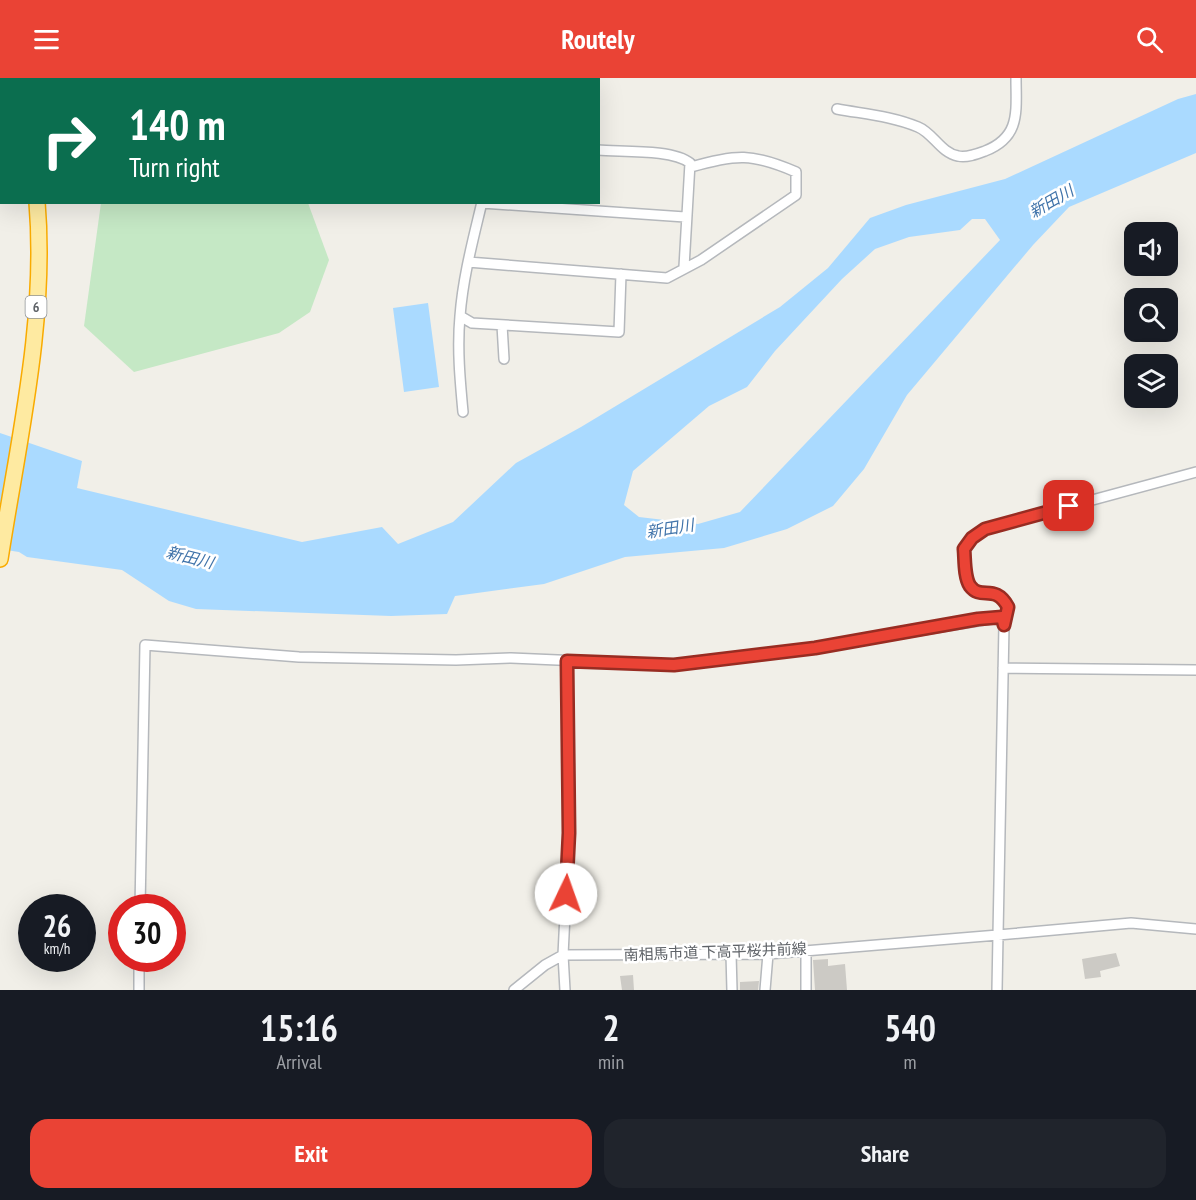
<!DOCTYPE html>
<meta charset="utf-8">
<style>
:root{--surface:#171b24;--page:#20242c;--text:#f1f3f6;--muted:#9ea1a6;--accent:#ea4335}
body{margin:0;font-family:"PT Sans Narrow","Noto Sans JP",sans-serif;background:var(--page);color:var(--text);height:100vh;display:flex;flex-direction:column;font-size:22px;white-space:nowrap}
*{box-sizing:border-box;margin:0}
p{font-size:20px;color:var(--muted)}
.icon{flex:none;width:33px;height:33px;fill:none;stroke:currentColor;stroke-width:2;stroke-linecap:round;stroke-linejoin:round}
.map{position:relative;height:912px;overflow:hidden}
.sheet{display:flex;flex-direction:column;background:var(--surface);flex:1}
.sheet>*{flex:none}
.hud{position:absolute;left:0px;top:0px;width:600px;height:126px;box-shadow:0 6px 24px #0002;background:#0b6e4f;color:#fff;overflow:hidden}
.tools{position:absolute;left:1124px;top:144px;display:grid;gap:12px}
.tools a{display:grid;place-items:center;width:54px;height:54px;border-radius:12px;background:var(--surface);box-shadow:0 6px 24px #0002;font-size:30px}
.speed{position:absolute;left:18px;top:816px;display:flex;gap:12px;font-size:30px;font-weight:700;text-align:center}
.speed>*{display:grid;place-content:center;width:78px;height:78px;border-radius:50%;background:var(--surface);box-shadow:0 6px 24px #0002;line-height:1}
.speed small{font-size:15px;font-weight:400}
.speed .limit{border:9px solid #d22;background:#fff;color:#111}
.pin{position:absolute;display:grid;place-items:center;width:51px;height:51px;color:#fff;margin:-26px;border-radius:12px;box-shadow:0 3px 9px #0006}
.me{position:absolute;width:66px;margin:-33px;rotate:3deg;stroke-linejoin:round;filter:drop-shadow(0 0 4px #0008)}
.turn{display:flex;align-items:center;gap:21px;height:126px;padding:0 30px;font-size:27px}
.turn .icon{width:78px;height:78px;stroke-width:2.5}
.turn b{display:block;font-size:42px;line-height:51px}
.eta{display:flex;justify-content:space-evenly;align-items:center;height:102px;text-align:center}
.eta b{font-size:36px;font-weight:800;line-height:42px}
.cta{display:flex;gap:12px;margin-top:auto;padding:12px 30px}
.cta a{flex:1;height:69px;border-radius:18px;background:var(--accent);color:#fff;font-size:24px;font-weight:800;line-height:69px;text-align:center}
.cta a+a{background:var(--page);color:var(--text)}
header{display:flex;justify-content:space-between;align-items:center;height:78px;padding:0 30px;background:var(--accent);color:#fff;font-size:27px;font-weight:800}
.map>svg:first-child{display:block}
</style>
<header><svg class="icon" aria-label="menu" viewBox="0 0 24 24"><path d="M4 6h16M4 12h16M4 18h16"/></svg>Routely<svg class="icon" aria-label="search" viewBox="0 0 24 24"><circle cx="10" cy="10" r="6"/><path d="M15 15l6 6"/></svg></header>
<div class="map">
<svg width="1196" height="912" viewBox="0 0 1196 912">
<rect width="100%" height="100%" fill="#f1efe8"/>
<path fill="#c5e8c5" d="M 101,125 L 308,125 L 329,182 L 310,234 L 279,255 L 134,294 L 84,248 Z"/>
<path fill="#aadaff" fill-rule="evenodd" d="M 1196,16 L 1196,75 L 1069,129 L 1033,167 L 907,317 L 864,391 L 833,428 L 787,451 L 724,470 L 625,479 L 544,506 L 455,518 L 447,536 L 391,538 L 196,531 L 169,523 L 122,492 L 27,479 L 19,474 L 0,471 L 0,355 L 82,383 L 77,410 L 302,464 L 382,449 L 398,466 L 453,444 L 516,385 L 581,349 L 780,229 L 828,190 L 870,140 L 906,127 L 1005,101 L 1178,21 ZM 972,141 L 985,141 L 1000,162 L 740,434 L 698,446 L 639,439 L 624,427 L 633,393 L 709,328 L 747,309 L 775,273 L 842,201 L 875,171 L 909,159 L 960,152 Z
M 428,225 L 439,309 L 404,314 L 393,230 Z"/>
<path fill="#cccac5" d="M 1116,875 L 1120,888 L 1100,893 L 1101,899 L 1085,901 L 1082,881 Z
M 828,881 L 828,888 L 845,886 L 847,912 L 815,912 L 813,882 Z
M 633,897 L 634,912 L 622,912 L 620,898 Z
M 759,903 L 758,912 L 740,912 L 740,904 Z"/>
<g fill="none" stroke-linecap="round" stroke-linejoin="round">
<g stroke="#b5b8bc" stroke-width="12">
<path id="minor" d="M 63,2 L 63,0
M 507,2 L 508,0
M 837,31 C 864,36 892,38 918,49 C 933,55 941,75 958,78 C 967,80 977,76 985,73 C 1021,59 1016,33 1016,0
M 0,41 L 2,41
M 598,72 C 622,74 673,71 690,85 L 684,189
M 482,125 L 685,139
M 468,184 L 667,200 L 701,182 L 796,117 L 796,94 C 752,75 736,76 691,89
M 460,238 L 472,245 L 619,254 L 621,196
M 502,247 L 504,281
M 463,334 C 460,302 457,270 460,238 C 463,199 473,162 482,124
M 1004,547 L 1008,529 C 994,504 977,522 969,505 C 964,496 965,481 964,471 L 972,460 L 985,451 L 1196,394
M 1003,590 L 1196,592
M 140,830 L 145,567 L 299,579 L 456,582 L 511,580 L 674,587 L 794,573 L 1002,539 L 1004,547 L 998,857 L 768,876 L 563,877 L 545,887 L 514,912
M 731,876 L 732,912
M 139,912 L 139,880
M 565,912 L 563,877 L 569,755 L 567,583
M 765,912 L 768,876
M 806,912 L 806,873
M 997,912 L 998,857 L 1131,845 L 1196,851"/>
</g>
<g stroke="#f9ab00" stroke-width="18">
<path id="trunk" d="M 23,0 L 23,2
M 0,481 C 18,364 47,243 37,124"/>
</g>
<use href="#minor" stroke="#fff" stroke-width="9"/>
<use href="#trunk" stroke="#feeaa1" stroke-width="15"/>
</g>
<g fill="none" stroke-linecap="round" stroke-linejoin="round">
<g stroke="#982c22" stroke-width="15">
<path id="route" d="M 566,816 L 569,755 L 567,583 L 674,587 L 815,570 L 978,541 L 1002,539 L 1004,547 L 1008,529 C 995,505 981,523 970,508 C 964,499 965,481 964,471 L 972,460 L 985,451 L 1069,428"/>
</g>
<use href="#route" stroke="#ea4335" stroke-width="10"/>
</g>
<g text-anchor="middle" stroke-width="5" stroke-linejoin="round" paint-order="stroke">
<rect fill="#fff" stroke="#8f9295" stroke-width="1.5" x="25.5" y="218" width="21" height="22" rx="4.5"/>
<g font-size="14" font-weight="bold" fill="#5f6368">
<text x="36" y="234">6</text>
</g>
<g font-size="15" fill="#5f6368" stroke="#fff">
<text transform="translate(715 874) rotate(-2)" y="5">南相馬市道 下高平桜井前線</text>
</g>
<g font-size="16" font-style="italic" fill="#4174aa" stroke="#fff">
<text transform="translate(1051 123) rotate(-30)" y="6">新田川</text>
<text transform="translate(670 450) rotate(-9)" y="6">新田川</text>
<text transform="translate(190 479) rotate(14)" y="6">新田川</text>
</g>
</g>
</svg>
<div class="tools">
<a><svg class="icon" aria-label="sound" viewBox="0 0 24 24"><path d="M4 9h4l5-4v14l-5-4H4zM17 9q2 3 0 6"/></svg></a>
<a><svg class="icon" aria-label="search" viewBox="0 0 24 24"><circle cx="10" cy="10" r="6"/><path d="M15 15l6 6"/></svg></a>
<a><svg class="icon" aria-label="layers" viewBox="0 0 24 24"><path d="M12 4l9 5-9 5-9-5zM3 14l9 5 9-5"/></svg></a>
</div>
<div class="speed"><div>26<small>km/h</small></div><div class="limit">30</div></div>
<div class="pin" style="left:1069px;top:428px;background:#d93025"><svg class="icon" aria-label="arrive" viewBox="0 0 24 24"><path d="M6 21V4h12l-3 4 3 4H6"/></svg></div>
<svg class="me" style="left:566px;top:816px" viewBox="-20 -20 40 40"><circle r="19" fill="#fff"/><path d="M0-13L10 11 0 6-10 11z" fill="#ea4335"/></svg>
<div class="hud">
<div class="turn"><svg class="icon" aria-label="right" viewBox="0 0 24 24"><path d="M7 20v-9h11M14 6l5 5-5 5"/></svg><div><b>140 m</b>Turn right</div></div>
</div>
</div>
<section class="sheet">
<div class="eta">
<div><b>15:16</b><p>Arrival</p></div>
<div><b>2</b><p>min</p></div>
<div><b>540</b><p>m</p></div>
</div>
<div class="cta"><a>Exit</a><a>Share</a></div>
</section>
